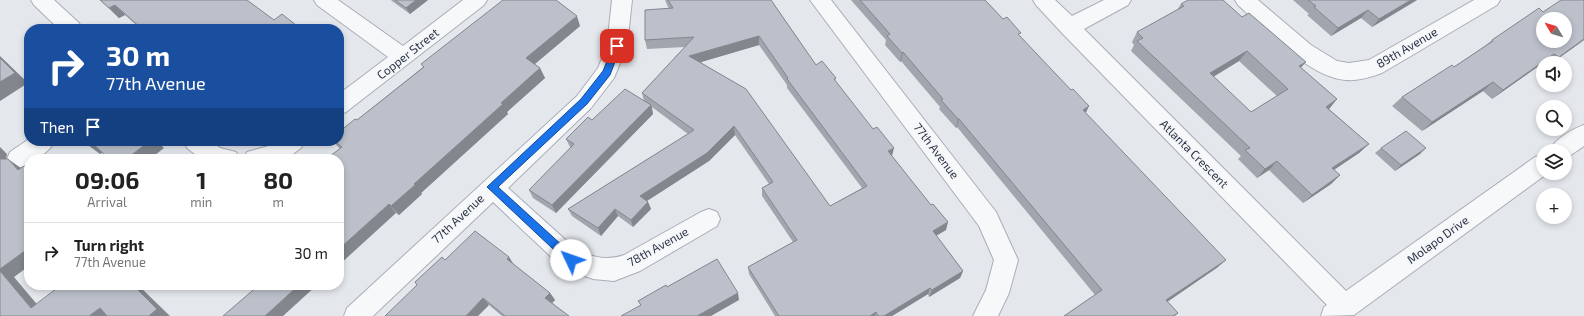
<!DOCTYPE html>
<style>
:root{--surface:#fff;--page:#f6f6f6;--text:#222;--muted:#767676;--line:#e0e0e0}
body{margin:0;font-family:"Exo 2",sans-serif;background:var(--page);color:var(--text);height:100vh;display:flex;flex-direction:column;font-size:15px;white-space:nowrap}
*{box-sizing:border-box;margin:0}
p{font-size:13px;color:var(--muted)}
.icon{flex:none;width:22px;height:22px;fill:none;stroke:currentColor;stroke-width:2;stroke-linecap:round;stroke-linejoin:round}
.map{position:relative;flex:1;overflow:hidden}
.drawer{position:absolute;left:24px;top:154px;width:320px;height:136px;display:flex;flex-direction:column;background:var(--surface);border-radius:16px;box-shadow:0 2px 6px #0003}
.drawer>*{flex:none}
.hud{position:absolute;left:24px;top:24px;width:320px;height:122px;border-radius:16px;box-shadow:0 2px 6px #0003;background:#1a4fa0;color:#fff;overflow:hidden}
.needle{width:26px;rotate:308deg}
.fabs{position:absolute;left:1536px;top:12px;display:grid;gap:8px}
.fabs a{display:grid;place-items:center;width:36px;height:36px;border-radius:50%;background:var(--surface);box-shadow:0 2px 6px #0003;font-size:20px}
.pin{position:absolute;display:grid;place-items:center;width:34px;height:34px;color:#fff;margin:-17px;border-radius:8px;box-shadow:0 2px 6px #0006}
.me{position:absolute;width:44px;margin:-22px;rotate:312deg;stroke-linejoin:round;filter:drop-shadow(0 0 3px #0008)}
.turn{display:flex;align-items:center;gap:14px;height:84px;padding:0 16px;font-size:18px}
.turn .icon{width:52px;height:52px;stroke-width:2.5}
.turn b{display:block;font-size:28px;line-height:34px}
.then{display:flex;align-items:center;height:38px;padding:0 16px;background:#0003;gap:8px;font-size:15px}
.eta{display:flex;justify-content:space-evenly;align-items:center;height:68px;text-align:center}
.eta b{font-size:24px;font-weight:700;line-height:28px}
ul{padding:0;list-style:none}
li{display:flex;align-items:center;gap:12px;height:60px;padding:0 16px;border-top:1px solid var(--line)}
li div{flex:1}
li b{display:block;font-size:15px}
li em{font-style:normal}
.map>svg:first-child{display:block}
</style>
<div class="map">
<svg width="1584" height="316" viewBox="0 0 1584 316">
<rect width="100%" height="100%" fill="#e4e7ec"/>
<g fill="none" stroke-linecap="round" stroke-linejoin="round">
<g stroke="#a9aeb7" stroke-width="2">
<path id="minor" d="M 31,0 L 54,0 L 79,23 L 82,29 L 59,29 L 34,5 Z
M 314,0 L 338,0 L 403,46 L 463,0 L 487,0 L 484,5 L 346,112 L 339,115 L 339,94 L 388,57 L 317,5 Z
M 612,0 L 632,0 L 627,46 L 614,78 L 591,108 L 508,188 L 579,252 C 594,257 608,261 624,255 L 701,212 L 709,209 L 717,212 L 720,219 L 717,226 L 640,271 L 614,281 L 593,279 L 563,268 L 493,202 L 373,316 L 344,316 L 347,308 L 577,96 L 598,68 L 607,46 Z
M 810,0 L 831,0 L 996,212 L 1018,260 L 1009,293 L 998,316 L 973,316 L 986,290 L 994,260 L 979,226 Z
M 1033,0 L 1055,0 L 1072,16 L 1104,0 L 1131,0 L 1128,5 L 1084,29 L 1346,291 L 1535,157 L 1543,154 L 1543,173 L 1548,173 L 1354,315 L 1321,316 L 1324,307 L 1327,305 L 1062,33 L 1036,5 Z
M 1235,0 L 1258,0 L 1311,45 L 1337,61 L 1349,63 L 1369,60 L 1474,0 L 1500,0 L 1497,5 L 1382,73 C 1371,77 1358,81 1346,80 C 1309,78 1265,29 1238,5 Z
M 1584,125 L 1584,146 L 1565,159 L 1565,151 L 1549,151 C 1555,139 1572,129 1584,125 Z
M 29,139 L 29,141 L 55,141 C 50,150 40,159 29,159 L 29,163 C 22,168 18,168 10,166 L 7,159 L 10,152 Z
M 184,141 L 211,141 L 220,148 L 236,152 L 239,159 L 201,159 L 187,148 Z
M 277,141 L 304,141 L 301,148 L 286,159 L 244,159 L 247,152 L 272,145 Z"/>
</g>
<use href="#minor" fill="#f7f8fa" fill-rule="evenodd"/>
</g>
<path fill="#a1a5ae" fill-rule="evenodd" d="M 100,0 L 274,20 L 301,29 L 141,29 L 125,15 L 119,18 Z
M 391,0 L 428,0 L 410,14 L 392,1 Z
M 665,0 L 771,0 L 816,65 L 836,78 L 835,81 L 892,156 L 946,230 L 936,235 L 963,271 L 960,278 L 929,297 L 928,294 L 892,316 L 775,316 L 749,274 L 748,267 L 793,242 L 762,196 L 762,188 L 769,184 L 735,135 L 709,161 L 647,201 L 648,202 L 651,209 L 633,227 L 618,216 L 601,236 L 572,216 L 568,209 L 688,134 L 652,107 L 653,114 L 556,213 L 533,198 L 529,190 L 571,148 L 570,147 L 566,139 L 592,120 L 644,101 L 642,93 L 685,47 L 647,49 L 645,40 L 669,9 ZM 759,45 L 787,85 L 787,88 L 862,188 L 830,206 L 701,62 Z
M 851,0 L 985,0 L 1020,37 L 1218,267 L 1167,301 L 1178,313 L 1175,316 L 1064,316 L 1095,295 L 957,127 L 956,128 L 939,109 L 940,107 L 901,61 L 900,62 L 885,45 L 886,40 Z
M 1293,0 L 1417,0 L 1372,27 L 1361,18 L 1331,36 L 1307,15 L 1309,14 Z
M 1181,4 L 1301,68 L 1337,99 L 1329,109 L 1369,144 L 1359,153 L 1334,170 L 1340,175 L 1331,184 L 1303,203 L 1269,170 L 1257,178 L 1238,159 L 1241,156 L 1131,51 L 1134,45 L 1132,42 L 1137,32 L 1177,10 ZM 1239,61 L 1277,96 L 1251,112 L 1213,77 Z
M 1543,12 L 1584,40 L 1552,63 L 1543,63 L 1492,99 L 1483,91 L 1422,131 L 1392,106 L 1402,97 L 1454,67 L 1486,45 L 1492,40 Z
M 580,26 L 535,64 L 540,68 L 545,78 L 507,112 L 508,114 L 421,193 L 422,194 L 399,215 L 396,213 L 333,141 L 339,141 L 357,120 L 423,67 L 421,64 Z
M 1381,148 L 1420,154 L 1395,171 L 1375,153 Z
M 509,257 L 513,264 L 550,293 L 555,300 L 552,303 L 569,316 L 502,316 L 489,305 L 445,260 Z"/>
<path fill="#83868d" d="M 416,0 L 428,0 L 410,14 L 406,8 Z
M 1411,0 L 1417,0 L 1372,27 L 1379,19 Z
M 115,5 L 125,15 L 119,18 L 109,8 Z
M 1368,10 L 1361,18 L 1331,36 L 1338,28 Z
M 577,16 L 580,26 L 530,68 L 526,58 Z
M 759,36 L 759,45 L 691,65 L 689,56 Z
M 1584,39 L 1584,40 L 1552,63 L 1559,57 Z
M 1247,51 L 1239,61 L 1203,83 L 1210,73 Z
M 903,52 L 901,61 L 900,62 L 902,53 Z
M 1554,54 L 1543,63 L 1492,99 L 1503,90 Z
M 0,56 L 28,83 L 0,101 Z
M 339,56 L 344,63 L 339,66 Z
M 1306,62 L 1298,71 L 1299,66 Z
M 540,68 L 545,78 L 507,112 L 508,114 L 421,193 L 422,194 L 399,215 L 391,206 L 414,184 L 501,103 Z
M 1493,82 L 1483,91 L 1422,131 L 1432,122 Z
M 1337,99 L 1329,109 L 1326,107 Z
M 651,105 L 653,114 L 556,213 L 552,205 Z
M 1089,106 L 1085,115 L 1083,110 Z
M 958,119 L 959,119 L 957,127 L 956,128 Z
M 734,126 L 735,135 L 709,161 L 642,204 L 640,196 Z
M 150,141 L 156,141 L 164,148 L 150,159 L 126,159 Z
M 91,142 L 104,152 L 100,154 L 88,145 Z
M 1369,144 L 1359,153 L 1323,177 L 1332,168 Z
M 0,147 L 7,154 L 6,160 L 0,161 Z
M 894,148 L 892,156 L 888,151 Z
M 1426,148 L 1420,154 L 1395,171 L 1401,165 Z
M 8,159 L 21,168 L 18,170 Z
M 1277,161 L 1269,170 L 1257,178 L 1265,169 Z
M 1340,175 L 1331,184 L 1303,203 L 1312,195 Z
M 648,202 L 651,209 L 633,227 L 631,220 Z
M 389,204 L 396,213 L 339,265 L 339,249 Z
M 615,209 L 618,216 L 601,236 L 598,228 Z
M 948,222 L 946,230 L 931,239 L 933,231 Z
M 29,248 L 29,266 L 14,277 L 46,315 L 31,308 L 0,271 L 0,269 Z
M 509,257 L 514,265 L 507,259 Z
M 1226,260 L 1218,267 L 1160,307 L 1166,300 Z
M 963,271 L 960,278 L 929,297 L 932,290 Z
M 133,285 L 138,285 L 170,316 L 149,316 Z
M 299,285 L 317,285 L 283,316 L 265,316 Z
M 930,288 L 928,294 L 892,316 L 884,316 Z
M 550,293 L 555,300 L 550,305 L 545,298 Z
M 738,293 L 739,300 L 711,316 L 697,316 Z
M 483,298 L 489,305 L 478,316 L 466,316 Z
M 100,308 L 112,316 L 89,316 Z
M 876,312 L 875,316 L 870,316 Z"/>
<path fill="#bbc0ca" stroke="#83868d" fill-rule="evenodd" d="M 100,0 L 247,0 L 274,20 L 282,14 L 301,29 L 142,29 L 115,5 L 109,8 Z
M 395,0 L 416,0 L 406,8 Z
M 503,0 L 556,0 L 577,16 L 526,58 L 540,68 L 501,103 L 503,104 L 414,184 L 415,185 L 391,206 L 389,204 L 339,249 L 339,159 L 326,159 L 342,147 L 334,141 L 339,141 L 339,132 L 355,119 L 357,120 L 424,67 L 421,64 Z
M 668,0 L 771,0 L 816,65 L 822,61 L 836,78 L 834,79 L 873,129 L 877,127 L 894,148 L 888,151 L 931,205 L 933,204 L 948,222 L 933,231 L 963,271 L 932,290 L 930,288 L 884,316 L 878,316 L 876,312 L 870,316 L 779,316 L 748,267 L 797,240 L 762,188 L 773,182 L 734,126 L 707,153 L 640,196 L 648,202 L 631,220 L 615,209 L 598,228 L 568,209 L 694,130 L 642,93 L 694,37 L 645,40 L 645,10 L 673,8 ZM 759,36 L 788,78 L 787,79 L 867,186 L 830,206 L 746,89 L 689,56 Z
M 860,0 L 985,0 L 1003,19 L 1007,17 L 1021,33 L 1018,34 L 1071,90 L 1073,89 L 1089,106 L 1083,110 L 1226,260 L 1166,300 L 1178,313 L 1173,316 L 1064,316 L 1102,290 L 959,119 L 958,119 L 941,100 L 943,99 L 903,52 L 902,53 L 887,36 L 890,34 Z
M 1188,0 L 1223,0 L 1242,17 L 1249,13 L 1306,62 L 1299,66 L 1337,99 L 1326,107 L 1369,144 L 1332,168 L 1340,175 L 1312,195 L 1277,161 L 1265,169 L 1245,150 L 1250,148 L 1137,41 L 1143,38 L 1137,32 L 1184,6 L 1181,4 ZM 1247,51 L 1288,89 L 1251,112 L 1210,73 Z
M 1308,0 L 1411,0 L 1379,19 L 1368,10 L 1338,28 L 1314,7 L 1316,6 Z
M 1561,0 L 1584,0 L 1584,39 L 1559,57 L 1554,54 L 1503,90 L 1493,82 L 1432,122 L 1402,97 L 1452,65 L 1454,67 L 1493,41 L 1492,40 L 1539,8 L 1543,12 ZM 1543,19 L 1565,19 L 1565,41 L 1543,41 Z
M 0,58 L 15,73 L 0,82 Z
M 625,89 L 651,105 L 552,205 L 529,190 L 574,144 L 566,139 L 588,117 L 592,120 Z
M 1406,131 L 1426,148 L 1401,165 L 1381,148 Z
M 84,141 L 150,141 L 126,159 L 109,159 L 91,142 L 88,145 Z
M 0,159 L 8,159 L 18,170 L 29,163 L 29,248 L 0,269 Z
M 475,231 L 509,257 L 507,259 L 550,293 L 545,298 L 569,316 L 505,316 L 483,298 L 466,316 L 385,316 L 417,285 L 415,282 L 442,257 L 445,260 Z
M 717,259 L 738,293 L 697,316 L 621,316 L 641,305 L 638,301 L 666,285 L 667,287 Z
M 0,271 L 31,308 L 61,285 L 133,285 L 157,309 L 149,316 L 107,316 L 100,308 L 89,316 L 0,316 Z
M 259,285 L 299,285 L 265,316 L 223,316 Z"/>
<path fill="#1a73e8" stroke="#114b97" d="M 617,43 L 621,46 L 610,75 L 587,104 L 498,187 L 575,257 L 576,260 L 575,263 L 571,264 L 568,263 L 487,187 L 581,99 L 603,71 L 613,46 Z"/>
<g text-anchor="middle" stroke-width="3" stroke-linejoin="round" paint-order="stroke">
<g font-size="12" fill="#2b3445" stroke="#f4f6f9">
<text transform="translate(1407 48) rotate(-30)" y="4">89th Avenue</text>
<text transform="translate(408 54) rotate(-38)" y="4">Copper Street</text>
<text transform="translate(936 151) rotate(53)" y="4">77th Avenue</text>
<text transform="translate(1194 154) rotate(45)" y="4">Atlanta Crescent</text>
<text transform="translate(458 219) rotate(-43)" y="4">77th Avenue</text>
<text transform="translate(1438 240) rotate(-36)" y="4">Molapo Drive</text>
<text transform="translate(658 247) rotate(-29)" y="4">78th Avenue</text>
</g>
</g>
</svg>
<div class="fabs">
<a><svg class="needle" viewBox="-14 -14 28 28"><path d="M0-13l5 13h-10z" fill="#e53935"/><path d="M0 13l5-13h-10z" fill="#767676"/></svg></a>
<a><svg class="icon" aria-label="sound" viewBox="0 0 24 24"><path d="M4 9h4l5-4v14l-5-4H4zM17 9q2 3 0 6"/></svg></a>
<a><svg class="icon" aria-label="search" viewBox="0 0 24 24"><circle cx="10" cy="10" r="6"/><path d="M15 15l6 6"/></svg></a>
<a><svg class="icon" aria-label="layers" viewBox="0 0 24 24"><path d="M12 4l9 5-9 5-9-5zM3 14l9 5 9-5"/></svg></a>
<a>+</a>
</div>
<div class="pin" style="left:617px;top:46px;background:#d93025"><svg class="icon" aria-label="arrive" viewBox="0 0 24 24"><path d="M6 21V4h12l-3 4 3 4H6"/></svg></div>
<svg class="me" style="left:571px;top:260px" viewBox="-20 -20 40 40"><circle r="19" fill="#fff"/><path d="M0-13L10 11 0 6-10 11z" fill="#1a73e8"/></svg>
<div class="hud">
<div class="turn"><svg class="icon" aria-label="right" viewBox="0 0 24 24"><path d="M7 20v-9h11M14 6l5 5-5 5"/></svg><div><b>30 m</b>77th Avenue</div></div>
<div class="then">Then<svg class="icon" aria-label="arrive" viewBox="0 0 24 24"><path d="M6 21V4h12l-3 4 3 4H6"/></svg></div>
</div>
<section class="drawer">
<div class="eta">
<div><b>09:06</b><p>Arrival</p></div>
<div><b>1</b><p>min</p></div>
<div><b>80</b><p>m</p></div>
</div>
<ul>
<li><svg class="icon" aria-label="right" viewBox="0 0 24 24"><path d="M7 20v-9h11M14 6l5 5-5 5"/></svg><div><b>Turn right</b><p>77th Avenue</p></div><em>30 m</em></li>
</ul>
</section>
</div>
